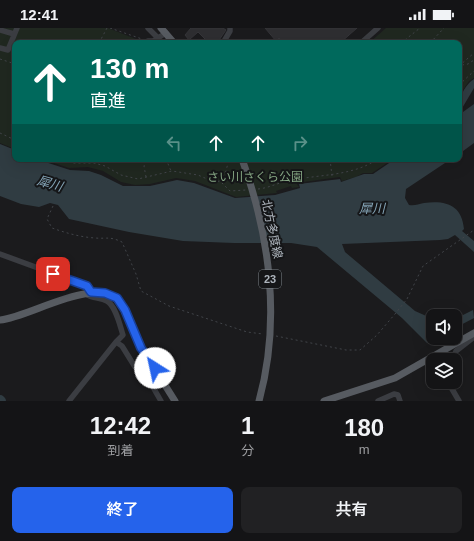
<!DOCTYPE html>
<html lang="ja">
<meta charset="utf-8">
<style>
:root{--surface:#141416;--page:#212123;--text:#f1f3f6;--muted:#9d9ea1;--line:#333335;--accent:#2563eb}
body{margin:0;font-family:Arial,"Noto Sans JP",sans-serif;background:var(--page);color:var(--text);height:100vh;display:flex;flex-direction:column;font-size:15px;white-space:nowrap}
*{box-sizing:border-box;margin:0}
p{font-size:13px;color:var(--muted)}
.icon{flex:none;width:22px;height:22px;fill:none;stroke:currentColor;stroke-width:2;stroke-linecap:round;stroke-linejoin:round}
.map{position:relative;height:373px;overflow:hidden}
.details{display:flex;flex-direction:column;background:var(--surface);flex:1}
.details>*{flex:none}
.hud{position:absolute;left:12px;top:12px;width:450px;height:122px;border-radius:8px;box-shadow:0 4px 16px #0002,0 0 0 1px var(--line);background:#00695c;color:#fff;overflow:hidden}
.fabs{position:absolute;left:426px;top:281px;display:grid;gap:8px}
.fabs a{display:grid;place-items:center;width:36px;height:36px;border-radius:8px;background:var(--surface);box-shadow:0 4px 16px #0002,0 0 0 1px var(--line);font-size:20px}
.pin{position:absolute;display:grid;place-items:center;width:34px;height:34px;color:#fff;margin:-17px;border-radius:8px;box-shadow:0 2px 6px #0006}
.me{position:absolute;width:44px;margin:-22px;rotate:325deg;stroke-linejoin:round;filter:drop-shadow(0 0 3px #0008)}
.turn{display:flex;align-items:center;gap:14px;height:84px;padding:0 12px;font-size:18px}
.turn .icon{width:52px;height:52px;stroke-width:2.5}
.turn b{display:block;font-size:28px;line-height:34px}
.lanes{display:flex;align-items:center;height:38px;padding:0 12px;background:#0003;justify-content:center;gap:20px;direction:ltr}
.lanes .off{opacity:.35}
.eta{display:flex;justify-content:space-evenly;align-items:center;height:68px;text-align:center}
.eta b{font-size:24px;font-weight:600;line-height:28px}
.primary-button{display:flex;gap:8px;margin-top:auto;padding:8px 12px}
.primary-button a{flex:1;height:46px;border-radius:8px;background:var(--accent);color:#fff;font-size:16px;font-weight:600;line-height:46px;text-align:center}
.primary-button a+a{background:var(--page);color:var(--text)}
.status{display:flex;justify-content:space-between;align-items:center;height:28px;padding:0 20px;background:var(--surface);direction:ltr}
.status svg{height:11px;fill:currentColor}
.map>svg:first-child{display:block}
</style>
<div class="status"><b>12:41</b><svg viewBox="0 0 49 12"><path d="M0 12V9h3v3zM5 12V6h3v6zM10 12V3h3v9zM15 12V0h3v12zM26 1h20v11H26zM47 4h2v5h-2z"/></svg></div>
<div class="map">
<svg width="474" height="373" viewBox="0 0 474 373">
<rect width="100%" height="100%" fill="#1b1b1d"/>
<path fill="#202820" d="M 0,0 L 108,0 L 146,15 L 15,15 L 15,121 L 0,115 Z
M 386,0 L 474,0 L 474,50 L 469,53 L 459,68 L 459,15 L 369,15 Z
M 42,131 L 393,131 L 372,145 L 363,145 L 356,149 L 342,153 L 340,149 L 296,155 L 299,159 L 292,160 L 291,158 L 276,163 L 277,165 L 236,169 L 195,153 L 176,150 L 150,156 L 135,157 L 121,154 L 103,143 L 88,139 L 69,140 Z"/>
<path fill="#303c42" d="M 474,51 L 474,60 L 461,82 L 463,84 L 474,76 L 474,115 L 459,126 C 459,102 451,67 474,51 Z
M 0,116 L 15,122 L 15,131 L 36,131 L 70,142 L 89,143 L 101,147 L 123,158 L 150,158 L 177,152 L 194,155 L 235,170 L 275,167 L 300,160 L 299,156 L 340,151 L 341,154 L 364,146 L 373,146 L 395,131 L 451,131 L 406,161 L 405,170 L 409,177 C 415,178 418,176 424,175 C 446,172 462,177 464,201 L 462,203 L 474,213 L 474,224 L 455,207 L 448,211 L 440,212 L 342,216 L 345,224 L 415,283 L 433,291 L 433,310 L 436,310 L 427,315 L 402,290 L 317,219 L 291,215 L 234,215 L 183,213 L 129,204 L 69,191 L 58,177 L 50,175 L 39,179 L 21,176 L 0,168 Z
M 473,282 L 474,290 L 455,300 L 455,291 Z"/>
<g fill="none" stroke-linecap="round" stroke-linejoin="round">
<path stroke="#303c42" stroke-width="10" d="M 0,372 L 1,373"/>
</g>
<path fill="#2e2e31" stroke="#353539" d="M 191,0 L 223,0 L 226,2 L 217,15 L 201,15 L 205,11 L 198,4 L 189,12 L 185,7 Z
M 265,0 L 357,0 L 340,15 L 284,15 L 279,10 L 276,13 Z"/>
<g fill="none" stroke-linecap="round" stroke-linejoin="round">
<path stroke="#414449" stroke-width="1" stroke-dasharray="2 3" stroke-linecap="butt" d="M 110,0 L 142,11
M 99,15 L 107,0
M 401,15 L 420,0
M 430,15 L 444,0
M 0,31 L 15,36
M 462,37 L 468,36 L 474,32
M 459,38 L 474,25
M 459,57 L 474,43
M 0,105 L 15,112
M 59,131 L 73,135 L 94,135 L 105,138 L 121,147 L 138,151 L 172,143 L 198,147 L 214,154 L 220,153 L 230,163 L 246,162
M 72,131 L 73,135
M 166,131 L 171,143
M 330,131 L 332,148
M 146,149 L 144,138 L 147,131
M 220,153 L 226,143 L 229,131
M 258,161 C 269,160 277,155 288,153 C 318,146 351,149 378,131
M 53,178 L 47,191 L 52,200 C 66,205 80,209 95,210 C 108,211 109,208 122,214 L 136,246 L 141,263 L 169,278 L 247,304 L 263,306
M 276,308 L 346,322 L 360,322 L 377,307 L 395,286 L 407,271 L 423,238 L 474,202"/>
<path stroke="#3b3d42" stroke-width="5.5" d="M 148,0 L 158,10
M 0,2 L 14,6
M 148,13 L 153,13 L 166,5
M 223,15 L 230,3 L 230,0
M 361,15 L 378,0
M 0,20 L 8,22 L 17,0
M 0,226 L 87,258 L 91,264
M 86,266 C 93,271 100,269 107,273 C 116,278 120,298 123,307 L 116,314 L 122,318 L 135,339 L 146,347 L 161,373
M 452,332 L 456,323 L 474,309
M 451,354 L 452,361 L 459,373
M 69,373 L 116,314
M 378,373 L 394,366 L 398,367 L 400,373"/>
<path stroke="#575b61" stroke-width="7" d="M 161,0 L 174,15
M 0,292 C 32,289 97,245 121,276 L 141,319 L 175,373
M 324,373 L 395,350 L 474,305"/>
<path stroke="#575b61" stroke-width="7" d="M 242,131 C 270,208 281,293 259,373"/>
</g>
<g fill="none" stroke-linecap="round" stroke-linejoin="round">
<g stroke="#184099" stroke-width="10">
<path id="route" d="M 53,246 L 87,258 L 91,264 L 105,265 L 117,270 L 125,282 L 141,320 L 155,340"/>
</g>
<use href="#route" stroke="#2563eb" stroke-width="7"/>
</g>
<g text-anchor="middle" stroke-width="4" stroke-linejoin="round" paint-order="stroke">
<rect fill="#151618" stroke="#7f858b" stroke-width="1" x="259" y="242" width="22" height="18" rx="3"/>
<g font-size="11" font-weight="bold" fill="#adb4bc">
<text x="270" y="255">23</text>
</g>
<g font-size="12" fill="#86a784" stroke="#151618">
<text x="255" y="153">さい川さくら公園</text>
</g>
<g font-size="12" fill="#adb4bc" stroke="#151618">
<text transform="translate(272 201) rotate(78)" y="4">北方多度線</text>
</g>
<g font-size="13" font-style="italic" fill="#85a5b7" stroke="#151618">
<text transform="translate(50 155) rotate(16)" y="5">犀川</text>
<text x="372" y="185">犀川</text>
</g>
</g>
</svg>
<div class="fabs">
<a><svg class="icon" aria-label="sound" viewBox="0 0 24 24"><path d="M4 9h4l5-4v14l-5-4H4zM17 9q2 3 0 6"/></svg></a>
<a><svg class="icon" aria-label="layers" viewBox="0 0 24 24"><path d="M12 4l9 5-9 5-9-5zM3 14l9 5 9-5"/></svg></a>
</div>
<div class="pin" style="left:53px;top:246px;background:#d93025"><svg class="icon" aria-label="arrive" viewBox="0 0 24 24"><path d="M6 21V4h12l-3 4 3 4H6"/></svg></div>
<svg class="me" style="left:155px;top:340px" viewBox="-20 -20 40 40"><circle r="19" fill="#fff"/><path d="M0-13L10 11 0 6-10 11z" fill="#2563eb"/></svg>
<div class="hud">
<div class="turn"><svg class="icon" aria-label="ahead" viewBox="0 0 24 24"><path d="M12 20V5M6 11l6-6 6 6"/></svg><div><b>130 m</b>直進</div></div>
<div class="lanes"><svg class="icon off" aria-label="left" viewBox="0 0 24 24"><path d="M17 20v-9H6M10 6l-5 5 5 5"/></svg><svg class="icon" aria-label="ahead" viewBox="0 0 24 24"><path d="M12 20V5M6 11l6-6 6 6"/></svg><svg class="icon" aria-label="ahead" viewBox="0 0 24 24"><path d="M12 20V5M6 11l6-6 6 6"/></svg><svg class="icon off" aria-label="right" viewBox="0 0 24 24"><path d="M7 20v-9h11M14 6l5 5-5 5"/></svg></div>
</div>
</div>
<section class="details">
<div class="eta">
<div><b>12:42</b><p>到着</p></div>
<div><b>1</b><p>分</p></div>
<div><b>180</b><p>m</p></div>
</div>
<div class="primary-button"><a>終了</a><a>共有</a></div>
</section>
